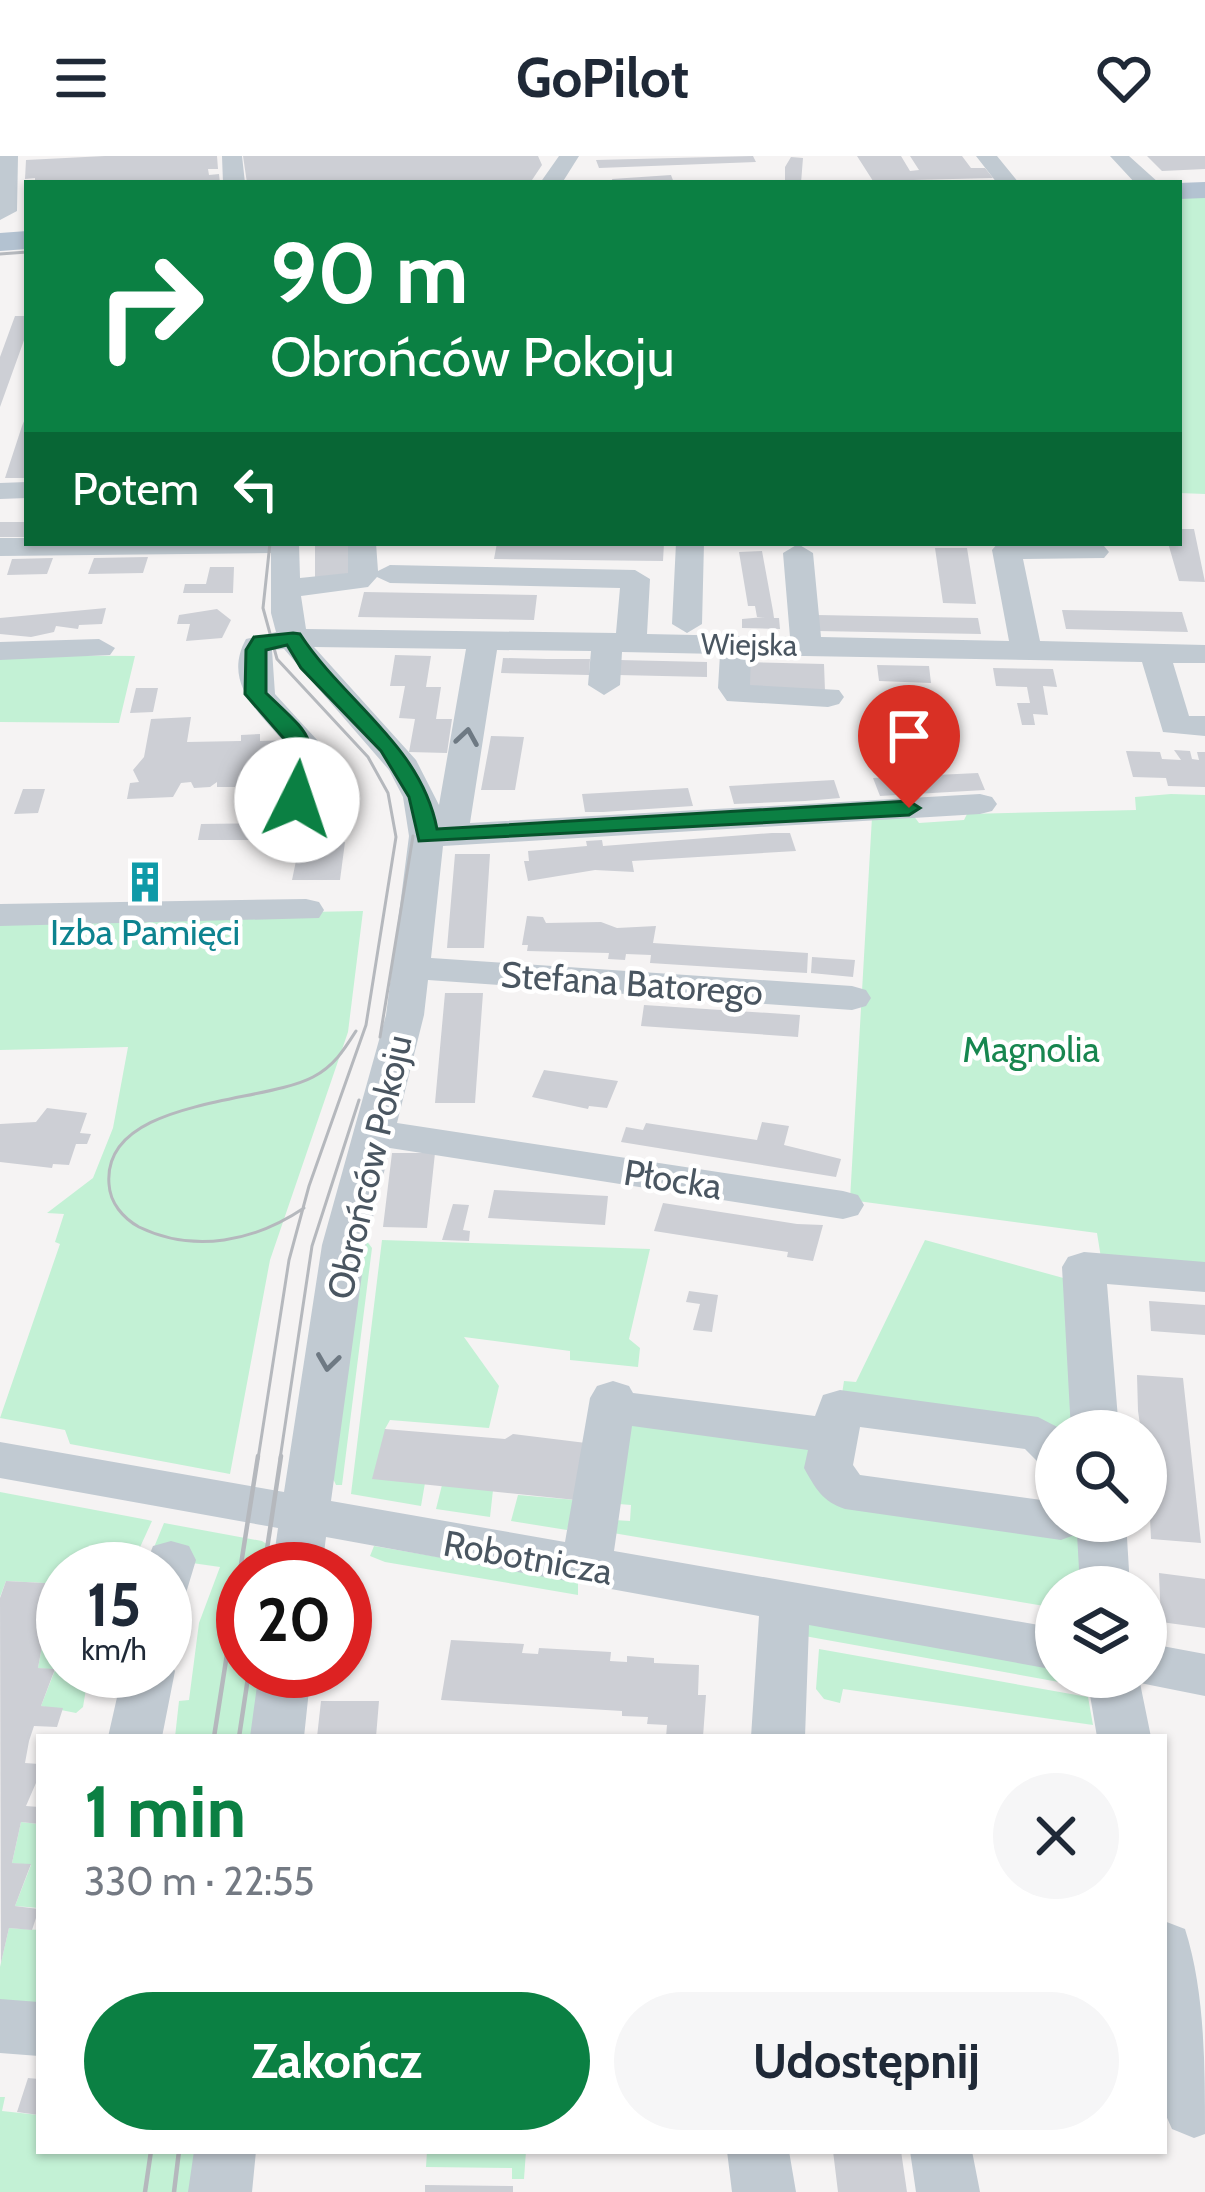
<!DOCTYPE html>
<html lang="pl">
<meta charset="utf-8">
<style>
:root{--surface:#fff;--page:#f6f6f7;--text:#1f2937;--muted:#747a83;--accent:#0b8043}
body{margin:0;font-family:Cabin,sans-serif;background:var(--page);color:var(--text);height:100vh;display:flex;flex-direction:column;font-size:45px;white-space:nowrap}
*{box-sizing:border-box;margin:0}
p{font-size:39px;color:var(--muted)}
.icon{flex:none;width:66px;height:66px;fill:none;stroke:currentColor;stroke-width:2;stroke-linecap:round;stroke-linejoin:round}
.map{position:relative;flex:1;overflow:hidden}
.drawer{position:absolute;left:36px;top:1578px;width:1131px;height:420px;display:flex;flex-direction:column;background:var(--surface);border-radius:0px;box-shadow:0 3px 9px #0004}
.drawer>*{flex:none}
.hud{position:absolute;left:24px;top:24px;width:1158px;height:366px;border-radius:0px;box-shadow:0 3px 9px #0004;background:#0b8043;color:#fff;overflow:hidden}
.buttons{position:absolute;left:1035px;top:1254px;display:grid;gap:24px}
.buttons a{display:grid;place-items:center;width:132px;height:132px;border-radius:50%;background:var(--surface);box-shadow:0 3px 9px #0004;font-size:60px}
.speed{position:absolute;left:36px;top:1386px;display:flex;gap:24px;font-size:60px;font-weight:700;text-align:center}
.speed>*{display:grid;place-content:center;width:156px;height:156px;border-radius:50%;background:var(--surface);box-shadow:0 3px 9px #0004;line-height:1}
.speed small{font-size:30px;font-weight:400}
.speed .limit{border:18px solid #d22;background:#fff;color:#111}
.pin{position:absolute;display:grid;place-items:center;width:102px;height:102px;color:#fff;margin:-123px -51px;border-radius:50% 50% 50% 0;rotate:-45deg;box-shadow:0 0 12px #0007}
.pin .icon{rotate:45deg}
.me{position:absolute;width:132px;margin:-66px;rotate:4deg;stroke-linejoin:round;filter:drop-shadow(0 0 9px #0008)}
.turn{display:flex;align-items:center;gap:42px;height:252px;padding:0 48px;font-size:54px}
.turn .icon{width:156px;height:156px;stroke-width:2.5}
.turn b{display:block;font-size:84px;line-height:102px}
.then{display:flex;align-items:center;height:114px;padding:0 48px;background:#0003;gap:24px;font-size:45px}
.round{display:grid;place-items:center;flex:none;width:126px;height:126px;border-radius:63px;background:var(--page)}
.overview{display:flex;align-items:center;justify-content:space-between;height:204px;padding:0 48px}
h1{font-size:72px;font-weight:800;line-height:90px;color:var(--accent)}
.action{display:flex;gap:24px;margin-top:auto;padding:24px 48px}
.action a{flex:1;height:138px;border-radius:72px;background:var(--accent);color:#fff;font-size:48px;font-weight:800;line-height:138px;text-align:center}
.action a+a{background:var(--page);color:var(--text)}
header{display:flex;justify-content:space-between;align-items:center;height:156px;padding:0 48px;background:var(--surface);font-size:54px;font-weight:800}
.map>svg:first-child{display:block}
</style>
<header><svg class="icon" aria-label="menu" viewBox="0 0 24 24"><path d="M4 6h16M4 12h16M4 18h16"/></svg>GoPilot<svg class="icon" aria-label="heart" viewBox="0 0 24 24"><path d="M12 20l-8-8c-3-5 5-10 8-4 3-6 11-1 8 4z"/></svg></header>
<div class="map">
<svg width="1205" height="2036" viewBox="0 0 1205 2036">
<rect width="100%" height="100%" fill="#f5f3f3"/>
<path fill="#c3f1d5" d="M 1205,37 L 1205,338 L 1179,337 L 1179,39 Z
M 0,499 L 135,500 L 119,567 L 0,566 Z
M 1171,638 L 1205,639 L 1205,1111 L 1101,1102 L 1097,1077 L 850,1044 L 872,661 L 913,659 L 919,667 L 964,664 L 967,658 L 1136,654 L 1135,641 Z
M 363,755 L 348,876 L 270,1104 L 230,1318 L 70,1288 L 65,1274 L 0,1262 L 60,1088 L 55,1086 L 64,1058 L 47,1057 L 93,1022 L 113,972 L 128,891 L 0,894 L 0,762 Z
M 366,1084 L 372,1092 L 342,1329 L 336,1329 L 331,1318 Z
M 382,1084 L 650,1093 L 629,1183 L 640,1192 L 638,1211 L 570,1204 L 570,1195 L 464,1181 L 499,1230 L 489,1272 L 390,1264 L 385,1273 L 425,1327 L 421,1350 L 351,1338 Z
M 925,1084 L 1067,1123 L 1076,1275 L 840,1251 L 844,1225 L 856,1226 Z
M 646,1269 L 833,1293 L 829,1312 L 1060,1367 L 1081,1365 L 1085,1431 L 1056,1431 L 1056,1452 L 613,1377 L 614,1364 L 630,1365 L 631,1349 L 607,1347 L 617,1270 Z
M 442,1329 L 493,1334 L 490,1361 L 436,1353 Z
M 0,1336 L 148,1364 L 152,1365 L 130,1413 L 63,1413 L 63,1428 L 6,1425 L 0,1441 Z
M 518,1339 L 576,1344 L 567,1374 L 511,1365 Z
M 164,1367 L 262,1385 L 285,1400 L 283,1413 L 243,1413 L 243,1515 L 268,1515 L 259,1581 L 175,1581 L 179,1545 L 189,1544 L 199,1467 L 220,1411 L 150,1401 Z
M 374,1390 L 578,1425 L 578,1439 L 385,1406 L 370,1400 Z
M 808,1465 L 1056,1511 L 1056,1521 L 1079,1521 L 1092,1532 L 799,1479 Z
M 44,1479 L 63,1480 L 63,1515 L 89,1515 L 83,1551 L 76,1557 L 41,1550 L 55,1514 L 38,1512 Z
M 819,1493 L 1088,1541 L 1093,1569 L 843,1533 L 840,1547 L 824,1543 L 816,1533 Z
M 21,1666 L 39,1668 L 39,1752 L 15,1750 L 31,1709 L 12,1707 Z
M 9,1772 L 39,1774 L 37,1847 L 0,1847 L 0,1811 Z
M 0,1941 L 5,1941 L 2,1955 L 39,1959 L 39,1995 L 201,1995 L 196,2036 L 0,2036 Z
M 427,1995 L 526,1995 L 524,2023 L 512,2023 L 512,2012 L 426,2011 Z"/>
<path fill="#cdcfd5" d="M 105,0 L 217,0 L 218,13 L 208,13 L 209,19 L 219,18 L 220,27 L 35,27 L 35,22 L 25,23 L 26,4 Z
M 243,0 L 538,0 L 542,9 L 530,27 L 247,27 Z
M 753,0 L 756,6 L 599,12 L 596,4 Z
M 857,0 L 901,0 L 910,15 L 919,14 L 910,0 L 962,0 L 971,12 L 985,12 L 993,22 L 873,25 Z
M 1147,0 L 1205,0 L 1205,13 L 1162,15 Z
M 791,1 L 803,2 L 801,27 L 785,27 L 785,11 Z
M 671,19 L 674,27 L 613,27 L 612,23 Z
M 15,160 L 27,160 L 27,176 L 0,251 L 0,201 Z
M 27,258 L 26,322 L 5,322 L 22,270 Z
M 0,366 L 27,366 L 27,381 L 0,381 Z
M 1179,373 L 1194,373 L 1205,426 L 1179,425 L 1168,387 L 1179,387 Z
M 315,387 L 350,387 L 351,421 L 315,422 Z
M 497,387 L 664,387 L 663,405 L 494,403 Z
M 935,392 L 967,392 L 976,448 L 943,447 Z
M 762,395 L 773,455 L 774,462 L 779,462 L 780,473 L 742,472 L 742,463 L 765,461 L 757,461 L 755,450 L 748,450 L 739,396 Z
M 148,401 L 143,417 L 88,418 L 94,402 Z
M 53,402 L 47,418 L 7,419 L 12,403 Z
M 210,411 L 234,411 L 233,437 L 183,437 L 185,428 L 206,428 Z
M 364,436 L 537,439 L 534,464 L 358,461 Z
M 106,452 L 102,468 L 79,469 L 78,473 L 56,470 L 54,476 L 31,481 L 0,478 L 0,462 Z
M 217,453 L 231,464 L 222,482 L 186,485 L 190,468 L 177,468 L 179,459 Z
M 1062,454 L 1182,456 L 1188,476 L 1066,473 Z
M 817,459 L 978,462 L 981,478 L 817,475 Z
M 395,499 L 431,500 L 426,531 L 441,531 L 436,563 L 452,563 L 447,597 L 409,596 L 415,563 L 399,562 L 405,530 L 390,530 Z
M 503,502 L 547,503 L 590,503 L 589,519 L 501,517 Z
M 619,504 L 707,506 L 707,521 L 618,519 Z
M 744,506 L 824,508 L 825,535 L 744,533 Z
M 877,509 L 929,510 L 931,527 L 879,525 Z
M 993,512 L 1053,513 L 1057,531 L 1043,530 L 1048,559 L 1033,558 L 1035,569 L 1022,569 L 1017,547 L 1030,547 L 1027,531 L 996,530 Z
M 136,532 L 158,532 L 153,556 L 130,557 Z
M 899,534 L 918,539 L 923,562 L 910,563 L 907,549 L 894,549 L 892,541 L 900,540 Z
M 191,561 L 187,586 L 241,585 L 241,579 L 260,578 L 260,585 L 291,584 L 287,622 L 261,623 L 260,630 L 243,630 L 238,625 L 235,631 L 217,631 L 217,626 L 210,631 L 194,632 L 191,626 L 181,627 L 173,641 L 127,643 L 130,627 L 139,626 L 133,614 L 144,601 L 151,563 Z
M 491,580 L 524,581 L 515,634 L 481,634 Z
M 1174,594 L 1190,595 L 1192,603 L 1199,604 L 1197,596 L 1205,596 L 1205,631 L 1168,630 L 1166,622 L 1133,621 L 1126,595 L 1160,596 L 1162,603 L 1181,604 Z
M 978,617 L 985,634 L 880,640 L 873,622 Z
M 834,624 L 840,642 L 805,645 L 734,648 L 729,630 Z
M 688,632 L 693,650 L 603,656 L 585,656 L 582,638 Z
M 23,633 L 45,633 L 38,657 L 14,658 Z
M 284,667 L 282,684 L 198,684 L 201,668 Z
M 772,677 L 790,677 L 796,695 L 632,705 L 634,716 L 595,714 L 528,725 L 524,705 L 529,705 L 528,695 L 587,690 L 586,685 L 602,684 L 603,690 Z
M 290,686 L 345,686 L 340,724 L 292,724 L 297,700 L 320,700 L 321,695 L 288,692 Z
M 455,698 L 490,698 L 484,792 L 447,792 Z
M 133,715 L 162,715 L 158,736 L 129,737 Z
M 527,760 L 543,761 L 546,767 L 601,766 L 617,772 L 656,770 L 653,787 L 808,797 L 807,817 L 650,807 L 651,799 L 626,798 L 625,804 L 608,803 L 609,797 L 527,795 L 528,789 L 522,789 Z
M 812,801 L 855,804 L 853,821 L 811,817 Z
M 445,837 L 483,837 L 475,947 L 435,947 Z
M 644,849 L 800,859 L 798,881 L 641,870 Z
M 544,914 L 618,925 L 607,952 L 589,950 L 588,953 L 532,941 Z
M 47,952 L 87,957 L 80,977 L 91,978 L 87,988 L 76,988 L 69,1009 L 53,1008 L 52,1012 L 0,1006 L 0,968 L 36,966 Z
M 762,966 L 789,970 L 784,989 L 841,1003 L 836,1021 L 621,986 L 626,971 L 643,974 L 646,967 L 757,984 Z
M 392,997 L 435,997 L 427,1072 L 383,1071 Z
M 494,1034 L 608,1040 L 605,1069 L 488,1062 Z
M 663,1047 L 797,1068 L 823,1069 L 813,1105 L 787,1101 L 788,1096 L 654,1075 Z
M 453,1048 L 469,1049 L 463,1074 L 470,1075 L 469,1085 L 442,1084 Z
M 689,1135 L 718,1139 L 712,1176 L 693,1174 L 700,1148 L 686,1146 Z
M 1149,1145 L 1205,1149 L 1205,1179 L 1151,1175 Z
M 1137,1219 L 1183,1222 L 1201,1387 L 1151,1383 L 1146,1275 L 1141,1275 L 1138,1255 Z
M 385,1273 L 505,1283 L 513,1278 L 586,1287 L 576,1344 L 372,1323 Z
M 1159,1417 L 1205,1423 L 1205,1472 L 1161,1466 Z
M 6,1425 L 63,1428 L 50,1462 L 63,1463 L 63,1480 L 44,1479 L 38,1512 L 55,1513 L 41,1550 L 63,1552 L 57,1571 L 34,1570 L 29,1585 L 25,1607 L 39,1608 L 39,1620 L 26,1650 L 39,1651 L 39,1668 L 21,1666 L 12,1707 L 31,1708 L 15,1750 L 39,1753 L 32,1774 L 9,1772 L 1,1807 L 0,1442 Z
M 451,1484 L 524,1488 L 522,1497 L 538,1498 L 539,1492 L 611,1496 L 610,1505 L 627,1506 L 627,1500 L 654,1502 L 654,1507 L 699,1509 L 698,1539 L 706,1539 L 703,1581 L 666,1581 L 667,1569 L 647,1568 L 648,1561 L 622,1560 L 622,1555 L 441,1544 Z
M 321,1545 L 379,1545 L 376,1581 L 317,1581 Z
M 28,1922 L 39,1923 L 39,1959 L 17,1956 Z
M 833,1995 L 901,1995 L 907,2036 L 838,2036 Z
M 425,2029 L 513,2030 L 513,2036 L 425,2036 Z"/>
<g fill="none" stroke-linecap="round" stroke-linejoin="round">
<path fill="#c1cad2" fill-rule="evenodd" d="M 0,0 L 18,0 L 17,55 L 0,64 Z
M 222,0 L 242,0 L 245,27 L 223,27 Z
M 559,0 L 579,0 L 562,27 L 540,27 Z
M 976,0 L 997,0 L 1019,27 L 997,27 Z
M 1110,0 L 1129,0 L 1159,27 L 1135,27 Z
M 27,326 L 27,342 L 0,343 L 0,327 Z
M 0,382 L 27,382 L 27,387 L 299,387 L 300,422 L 348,417 L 348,387 L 376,387 L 378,415 L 390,409 L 635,414 L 650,423 L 647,478 L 790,481 L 783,397 L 798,388 L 813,397 L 821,481 L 1009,485 L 992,394 L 997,388 L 1094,387 L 1104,390 L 1109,396 L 1104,402 L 1023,403 L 1040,485 L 1205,489 L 1205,507 L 1173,507 L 1189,560 L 1205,560 L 1205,580 L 1163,576 L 1142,506 L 751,499 L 750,529 L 839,534 L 844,541 L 839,548 L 828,551 L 727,545 L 718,532 L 720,498 L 622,496 L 620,529 L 604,539 L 588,529 L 591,495 L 497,494 L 470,667 L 980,638 L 992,641 L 997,648 L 992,655 L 980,658 L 443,690 L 431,802 L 852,830 L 866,834 L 871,842 L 866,850 L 852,854 L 428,824 L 424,859 L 397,967 L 843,1035 L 858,1039 L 864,1049 L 858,1059 L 843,1063 L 390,992 L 366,1089 L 331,1345 L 565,1386 L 590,1242 L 597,1230 L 613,1225 L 629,1230 L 633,1237 L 815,1260 L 823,1239 L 840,1234 L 1038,1261 L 1065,1275 L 1056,1275 L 1056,1312 L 1039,1307 L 1025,1293 L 860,1271 L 853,1309 L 860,1319 L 1056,1346 L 1056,1365 L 1126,1365 L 1130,1431 L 1080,1431 L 1077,1378 L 1061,1384 L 845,1353 C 823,1346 815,1332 804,1312 L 808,1294 L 632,1270 L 614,1395 L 1056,1472 L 1056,1514 L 809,1469 L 805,1581 L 751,1581 L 759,1460 L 326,1381 L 322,1413 L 272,1413 L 278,1372 L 0,1322 L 0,1286 L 284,1336 L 322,1089 L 386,859 L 409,680 L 403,641 L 389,614 L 284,493 L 272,494 L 275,538 L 318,585 L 314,644 L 309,651 L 285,651 L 280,644 L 284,586 C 259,556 222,527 246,483 L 276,476 L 271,457 L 271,397 L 0,400 ZM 377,421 L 390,427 L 620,432 L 616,477 L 306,473 L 301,440 L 368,431 ZM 314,491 L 466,493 L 439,649 L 416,604 Z
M 676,387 L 704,387 L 702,468 L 687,477 L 672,468 Z
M 99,483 L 115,492 L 110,499 L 0,504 L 0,486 Z
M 306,743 L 319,746 L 324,754 L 319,762 L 0,770 L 0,748 Z
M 1084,1096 L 1205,1106 L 1205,1136 L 1107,1128 L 1119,1275 L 1071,1275 L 1062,1111 L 1068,1101 Z
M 171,1385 L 189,1390 L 196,1404 L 183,1447 L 165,1453 L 165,1413 L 144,1413 L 153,1390 Z
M 1146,1487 L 1205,1498 L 1205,1540 L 1140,1527 L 1151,1581 L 1097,1581 L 1087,1521 L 1146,1521 Z
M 165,1499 L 175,1515 L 162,1581 L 108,1581 L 123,1515 L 165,1515 Z
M 259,1515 L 311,1515 L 304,1581 L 250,1581 Z
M 1164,1765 L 1185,1773 C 1205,1835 1205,1910 1205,1978 L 1194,1982 L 1172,1973 L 1164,1955 Z
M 0,1843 L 39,1846 L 39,1900 L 0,1897 Z
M 194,1995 L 256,1995 L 252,2036 L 188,2036 Z
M 727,1995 L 789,1995 L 796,2036 L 732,2036 Z
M 910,1995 L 972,1995 L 980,2036 L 916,2036 Z"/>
<path fill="#b3c2d1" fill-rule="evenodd" d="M 1205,26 L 1205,42 L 1179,43 L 1178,27 Z
M 27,75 L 27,93 L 0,95 L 0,77 Z"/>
<path stroke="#b5b8bd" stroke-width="3" d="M 0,98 L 27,96
M 380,881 L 413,680
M 304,1052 C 255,1085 195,1098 139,1071 C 123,1062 110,1047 109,1028 C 102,942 263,948 313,921 C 334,910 344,894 356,875
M 258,1303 L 289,1104 L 309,1030 L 366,869 L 396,681 L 388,637 L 368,601 L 277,503 L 263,452 L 270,387
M 280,1303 L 312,1090 L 359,944"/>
<path stroke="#b5b8bd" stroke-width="4.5" d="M 264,1413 L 281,1300
M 214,1581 L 258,1300
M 239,1581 L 249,1515
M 145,2036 L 151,1995
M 174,2036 L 179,1995"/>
</g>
<defs><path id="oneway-chevron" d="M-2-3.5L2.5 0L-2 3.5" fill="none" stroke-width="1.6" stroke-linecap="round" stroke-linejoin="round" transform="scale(3)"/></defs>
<g stroke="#6e7983">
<use href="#oneway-chevron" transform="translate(467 581) rotate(-81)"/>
<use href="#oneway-chevron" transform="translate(328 1206) rotate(98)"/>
</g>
<path fill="#0b8043" stroke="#07532c" stroke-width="3" d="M 293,477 L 300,478 C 344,546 421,589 437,673 L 909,645 L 920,652 L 909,659 L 419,685 L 409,641 L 381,595 L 301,512 L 287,489 L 266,494 L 266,537 C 313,582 316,578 308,644 L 297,651 L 289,649 L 293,593 L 245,538 L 246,494 L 254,481 Z"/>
<defs>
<g id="building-bare" transform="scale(3.24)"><path d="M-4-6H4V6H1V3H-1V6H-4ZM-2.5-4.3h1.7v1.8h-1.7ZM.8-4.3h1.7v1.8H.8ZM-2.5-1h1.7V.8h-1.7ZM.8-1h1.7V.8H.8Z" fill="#0f9aa8" stroke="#fff" stroke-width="2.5" paint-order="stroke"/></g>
</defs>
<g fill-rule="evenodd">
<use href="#building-bare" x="145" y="726"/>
</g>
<g text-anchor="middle" stroke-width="9" stroke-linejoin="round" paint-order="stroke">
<g font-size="30" fill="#4a5661" stroke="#fff">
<text transform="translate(749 489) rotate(1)" y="10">Wiejska</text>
</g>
<g font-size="36" fill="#0d838f" stroke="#fff">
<text x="145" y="789">Izba Pamięci</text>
</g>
<g font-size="36" fill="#4a5661" stroke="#fff">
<text transform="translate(632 827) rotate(4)" y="13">Stefana Batorego</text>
<text transform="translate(369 1011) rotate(-77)" y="13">Obrońców Pokoju</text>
<text transform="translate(673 1023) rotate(9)" y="13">Płocka</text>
<text transform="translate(528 1401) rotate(10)" y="13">Robotnicza</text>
</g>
<g font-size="36" fill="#17864f" stroke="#fff">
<text x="1031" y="906">Magnolia</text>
</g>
</g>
</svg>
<div class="buttons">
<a><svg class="icon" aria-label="search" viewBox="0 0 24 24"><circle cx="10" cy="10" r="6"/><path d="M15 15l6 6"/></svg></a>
<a><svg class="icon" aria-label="layers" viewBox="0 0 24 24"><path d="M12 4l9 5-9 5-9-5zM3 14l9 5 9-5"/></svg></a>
</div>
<div class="speed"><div>15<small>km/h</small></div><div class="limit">20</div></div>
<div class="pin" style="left:909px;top:652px;background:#d93025"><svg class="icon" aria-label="arrive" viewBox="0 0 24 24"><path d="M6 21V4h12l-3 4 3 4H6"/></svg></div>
<svg class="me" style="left:297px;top:644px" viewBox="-20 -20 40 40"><circle r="19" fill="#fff"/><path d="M0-13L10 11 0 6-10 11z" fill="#0b8043"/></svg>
<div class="hud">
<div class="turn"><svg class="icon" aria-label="right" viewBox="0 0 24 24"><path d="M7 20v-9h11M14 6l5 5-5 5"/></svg><div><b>90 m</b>Obrońców Pokoju</div></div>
<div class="then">Potem<svg class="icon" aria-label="left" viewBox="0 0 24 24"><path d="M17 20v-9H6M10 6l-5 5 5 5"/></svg></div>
</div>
<section class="drawer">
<div class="overview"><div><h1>1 min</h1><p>330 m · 22:55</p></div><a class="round"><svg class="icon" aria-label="close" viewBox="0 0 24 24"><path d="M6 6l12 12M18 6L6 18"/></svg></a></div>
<div class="action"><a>Zakończ</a><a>Udostępnij</a></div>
</section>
</div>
